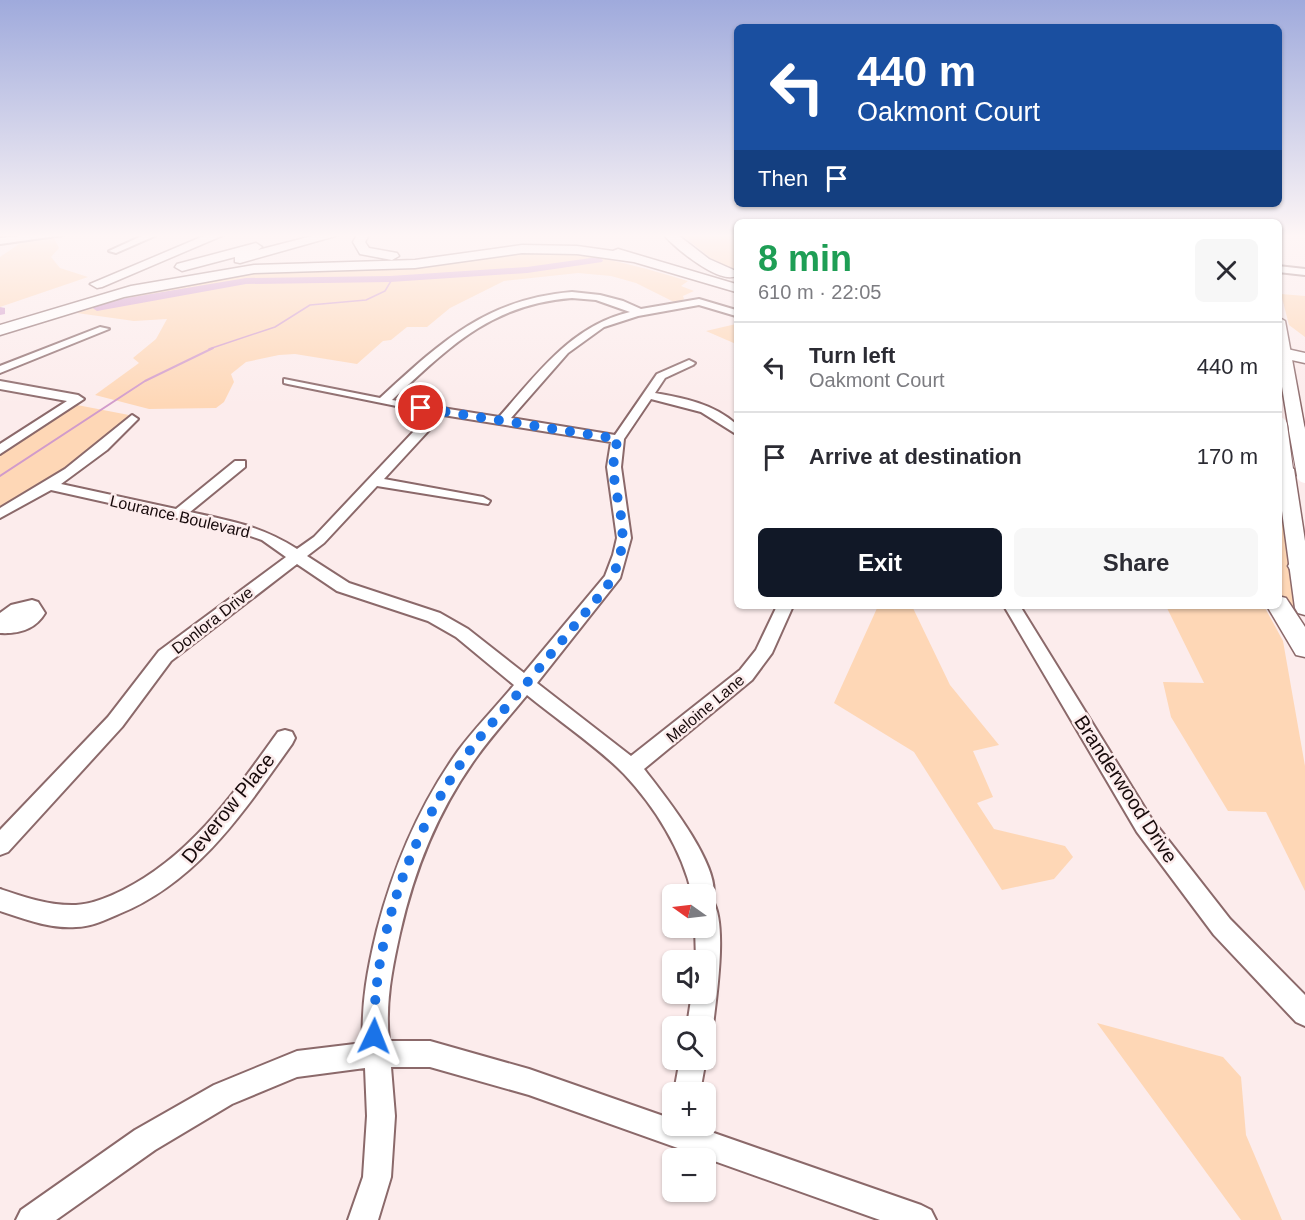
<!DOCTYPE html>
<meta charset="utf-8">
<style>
:root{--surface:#fff;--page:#f7f7f7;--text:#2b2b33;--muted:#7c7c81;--line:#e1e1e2;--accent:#111827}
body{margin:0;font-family:Helvetica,sans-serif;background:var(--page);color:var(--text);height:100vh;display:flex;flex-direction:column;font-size:22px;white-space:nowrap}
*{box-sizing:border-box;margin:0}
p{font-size:20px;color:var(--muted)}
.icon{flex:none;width:33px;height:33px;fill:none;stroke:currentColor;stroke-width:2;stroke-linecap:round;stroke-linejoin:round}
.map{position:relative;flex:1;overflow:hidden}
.sheet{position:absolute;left:734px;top:219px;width:548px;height:390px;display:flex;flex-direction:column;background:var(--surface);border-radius:9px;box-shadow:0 2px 4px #0004}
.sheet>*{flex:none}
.top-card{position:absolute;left:734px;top:24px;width:548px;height:183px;border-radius:9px;box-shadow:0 2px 4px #0004;background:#1a4fa0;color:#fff;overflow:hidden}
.needle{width:39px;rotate:284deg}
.fabs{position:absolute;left:662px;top:884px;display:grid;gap:12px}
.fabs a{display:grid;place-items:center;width:54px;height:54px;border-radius:9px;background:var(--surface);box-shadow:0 2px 4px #0004;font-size:30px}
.pin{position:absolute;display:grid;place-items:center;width:51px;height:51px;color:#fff;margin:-26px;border:3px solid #fff;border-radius:50%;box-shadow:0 2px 6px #0007}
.me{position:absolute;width:66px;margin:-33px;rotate:2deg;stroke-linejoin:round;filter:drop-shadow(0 0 4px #0008)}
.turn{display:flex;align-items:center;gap:21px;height:126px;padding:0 24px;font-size:27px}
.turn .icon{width:78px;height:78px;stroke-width:2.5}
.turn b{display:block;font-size:42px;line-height:51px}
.then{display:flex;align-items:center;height:57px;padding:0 24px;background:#0003;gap:12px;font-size:22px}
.round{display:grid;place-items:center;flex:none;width:63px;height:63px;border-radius:9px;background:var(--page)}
.overview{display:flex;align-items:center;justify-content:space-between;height:102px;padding:0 24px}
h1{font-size:36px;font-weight:700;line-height:45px;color:#1e9e55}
.cta{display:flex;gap:12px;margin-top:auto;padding:12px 24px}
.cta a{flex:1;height:69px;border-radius:9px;background:var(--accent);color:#fff;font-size:24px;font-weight:700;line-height:69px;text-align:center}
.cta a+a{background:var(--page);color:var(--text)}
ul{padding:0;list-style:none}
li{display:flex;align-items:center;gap:18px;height:90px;padding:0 24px;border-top:2px solid var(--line)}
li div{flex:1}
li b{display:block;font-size:22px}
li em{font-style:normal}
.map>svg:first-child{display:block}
</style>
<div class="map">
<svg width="1305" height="1220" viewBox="0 0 1305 1220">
<rect width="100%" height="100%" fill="#fcecec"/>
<path fill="#fed7b6" d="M 682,235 L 736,235 L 736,252 L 734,253 L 736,270 L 713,260 Z
M 54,238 L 59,248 L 51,257 L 60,268 L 88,277 L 0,307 L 0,257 L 22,242 Z
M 537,251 C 590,252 637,266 688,281 L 681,286 L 694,291 L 683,296 L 684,299 L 676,303 L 636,283 L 611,276 L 578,273 L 504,281 L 450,308 L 427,327 L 407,327 L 391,340 L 383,341 L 357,364 L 295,354 L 279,355 L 246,362 L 231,374 L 234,382 L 224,402 L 216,408 L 149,409 L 95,395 L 139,363 L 133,358 L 156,339 L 167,319 L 134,321 L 77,313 L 151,291 L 257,272 L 431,266 Z
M 1281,294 L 1305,296 L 1305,337 L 1289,325 Z
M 736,324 L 736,344 L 706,331 Z
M 77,405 L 129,415 C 93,455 45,482 0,511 L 0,453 Z
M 1278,480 L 1295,607 L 1288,605 L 1278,589 Z
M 878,606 L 912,606 L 950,685 L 999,745 L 973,751 L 993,797 L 977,803 L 994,829 L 1065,846 L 1073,857 L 1054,879 L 1002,890 L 914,752 L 834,703 Z
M 1166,606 L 1264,606 L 1283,641 L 1305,766 L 1305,891 L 1266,812 L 1228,811 L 1171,717 L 1163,682 L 1204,683 Z
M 1097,1023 L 1223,1057 L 1241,1077 L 1246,1135 L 1282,1220 L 1241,1220 Z"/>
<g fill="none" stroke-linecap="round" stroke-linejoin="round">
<path stroke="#d19bcb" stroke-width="1.5" d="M 209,349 L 275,327 L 310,305 L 366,300 L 385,291 L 391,281"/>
<path stroke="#d19bcb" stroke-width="2" d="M 0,476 L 145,381 L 213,348"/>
<path fill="#d19bcb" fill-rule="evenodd" d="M 598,257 L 603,260 L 602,262 L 527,273 L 390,282 L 246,284 L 97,311 L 91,307 L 97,303 L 246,278 L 390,276 L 527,267 Z
M 0,307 L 5,308 L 5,314 L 0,315 Z"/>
<g stroke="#8b696a" stroke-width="4">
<path id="minor" d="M 29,235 L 63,235 L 0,244 L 0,238 Z
M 144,235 L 157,235 L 116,253 L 109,251 Z
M 1278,266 L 1305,269 L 1305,275 L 1278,272 Z
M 572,292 L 600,295 L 623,301 L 641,309 L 699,299 L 736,310 L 736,316 L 699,305 L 638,316 L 604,327 L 568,353 L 511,418 L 615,435 L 657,374 L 689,360 L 695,363 L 693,365 L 665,378 L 655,393 C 684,398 714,404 736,424 L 736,434 L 701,412 L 651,399 L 624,439 L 621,467 L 631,538 L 620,578 L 537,683 L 631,756 L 740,670 L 756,650 L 777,606 L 793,606 L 772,653 L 752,680 L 644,769 C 662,792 725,870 712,900 C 728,922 716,998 713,1026 L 709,1035 L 705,1037 L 705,1026 L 687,1026 L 692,993 L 705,993 L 705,960 L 696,960 L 695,927 L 705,927 L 705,894 L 692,894 C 682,850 655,807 624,774 C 598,747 556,719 527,695 C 509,717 489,739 473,762 C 436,815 414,871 400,933 C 392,969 385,1004 389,1041 L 430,1041 L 529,1069 L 672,1119 L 672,1125 L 691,1125 L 921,1205 L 931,1210 L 936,1220 L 880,1220 L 529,1095 L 430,1067 L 391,1067 L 395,1116 L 391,1177 L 378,1220 L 348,1220 L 363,1177 L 367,1116 L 365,1068 L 297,1077 L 232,1104 L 155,1150 L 56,1220 L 16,1220 L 21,1210 L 135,1130 L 214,1085 L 297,1051 L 363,1043 C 361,1003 368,967 377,930 C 394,865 419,806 458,751 C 475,728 496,707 514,685 L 456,637 L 428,621 L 337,591 L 297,564 L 171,661 L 122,727 L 8,852 L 0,855 L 0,830 L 108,717 L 159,651 L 286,557 L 262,540 L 239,532 L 51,490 L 0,518 L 0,508 L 65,469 L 132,415 L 138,419 L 107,450 L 61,484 L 176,509 L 235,461 L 245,461 L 245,467 L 190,512 C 231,521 261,526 297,549 L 314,537 L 431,413 L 288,384 L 284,383 L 284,379 L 380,398 C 441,342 486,299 572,292 ZM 572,298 L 596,300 L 630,312 C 571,326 538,373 499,417 L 392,400 C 449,347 491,304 572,298 ZM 443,415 L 611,442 L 607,467 L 617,538 L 613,555 L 605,576 L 524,673 L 468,629 L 440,613 L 349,583 L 307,556 L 324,543 L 377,486 L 488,504 L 490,501 L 483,497 L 384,479 Z
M 100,327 L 109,329 L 0,373 L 0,366 Z
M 0,381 L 78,395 L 84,399 L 0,454 L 0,444 L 67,401 L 0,389 Z
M 32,600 L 38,602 L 45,613 C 35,630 18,634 0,633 L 0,613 L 11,605 Z
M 1004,606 L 1020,606 L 1151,818 L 1230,919 L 1305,995 L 1305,1026 L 1296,1022 L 1214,935 L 1137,832 Z
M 285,730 L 292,732 L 295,738 L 292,744 C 244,811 199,881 119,914 C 105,920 91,927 76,927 C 50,929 24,919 0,911 L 0,889 C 24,897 50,906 76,905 C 92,904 109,897 123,890 C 192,855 234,793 278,732 Z
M 705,1057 L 706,1059 L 700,1092 L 674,1092 L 680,1059 L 705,1059 Z"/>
</g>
<g stroke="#8b696a" stroke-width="3">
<path id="major" d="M 1278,317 L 1285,321 L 1305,430 L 1297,435 L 1289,430 L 1278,362 Z
M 1285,464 L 1294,469 L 1305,541 L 1305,615 L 1298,613 L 1295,608 L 1278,481 L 1278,467 Z"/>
</g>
<g stroke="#8b696a" stroke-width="3">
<path id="highway" d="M 206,235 L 224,235 L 102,287 L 97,288 L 90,284 Z
M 316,235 L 339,235 L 240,263 L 235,262 L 235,257 L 182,271 L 175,267 L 177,264 L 256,243 L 262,247 L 258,250 Z
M 357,235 L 369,235 L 365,242 L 369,248 L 397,253 L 399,256 L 392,260 L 360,254 L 353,242 Z
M 664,235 L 678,235 L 709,259 L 736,271 L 736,276 C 719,284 676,249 664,235 Z
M 522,245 L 577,246 L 613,251 L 618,249 L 736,284 L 736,292 L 634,262 L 577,254 L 522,253 L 415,268 L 254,273 L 124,297 L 0,335 L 0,325 L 131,286 L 254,265 L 415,260 Z
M 1278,347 L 1305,353 L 1305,363 L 1278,357 Z
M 1299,558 L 1305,560 L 1305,576 L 1291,571 L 1288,566 L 1291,561 Z
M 1278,596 L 1286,598 L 1305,627 L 1305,657 L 1296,655 L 1267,606 L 1278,606 Z"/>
</g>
<use href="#minor" fill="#fff" fill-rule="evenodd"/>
<use href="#major" fill="#fff" fill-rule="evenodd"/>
<use href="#highway" fill="#fff" fill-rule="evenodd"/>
<g stroke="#8b696a" stroke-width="18" stroke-linecap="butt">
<path id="major-bridge" d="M 1279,425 L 1285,469
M 1297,430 L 1305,475"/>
</g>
<use href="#major-bridge" stroke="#fff" stroke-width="16"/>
</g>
<linearGradient id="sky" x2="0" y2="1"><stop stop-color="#9faadc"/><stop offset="0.58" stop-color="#fef6f6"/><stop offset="1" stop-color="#fef6f6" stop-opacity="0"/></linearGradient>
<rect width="1305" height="406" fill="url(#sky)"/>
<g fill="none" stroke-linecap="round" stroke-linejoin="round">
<path stroke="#1a73e8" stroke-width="10" stroke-dasharray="0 18" d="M 374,1036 C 373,939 409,838 464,759 C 477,739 494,721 510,703 C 542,665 574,626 606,588 C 645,524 600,493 618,439 L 421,408"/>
</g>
<g text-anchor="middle" stroke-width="5" stroke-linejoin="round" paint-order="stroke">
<g font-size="16" fill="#170a0b" stroke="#fcecec">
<text transform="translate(180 516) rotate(13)" y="6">Lourance Boulevard</text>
<text transform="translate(212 620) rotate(-38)" y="6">Donlora Drive</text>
<text transform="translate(705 708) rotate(-40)" y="6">Meloine Lane</text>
</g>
<g font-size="20" fill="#170a0b" stroke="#fcecec">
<text transform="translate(1126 789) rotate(57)" y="7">Branderwood Drive</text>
<text transform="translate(228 808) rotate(-51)" y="7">Deverow Place</text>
</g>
</g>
</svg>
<div class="fabs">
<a><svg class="needle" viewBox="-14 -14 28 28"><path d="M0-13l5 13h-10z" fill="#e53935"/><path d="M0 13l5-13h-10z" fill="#7c7c81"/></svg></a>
<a><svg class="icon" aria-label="sound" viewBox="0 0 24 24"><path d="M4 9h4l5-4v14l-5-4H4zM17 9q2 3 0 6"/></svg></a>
<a><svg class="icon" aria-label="search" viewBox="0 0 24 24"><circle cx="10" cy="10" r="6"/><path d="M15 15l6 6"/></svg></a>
<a>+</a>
<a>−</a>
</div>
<div class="pin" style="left:421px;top:408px;background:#d93025"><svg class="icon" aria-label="arrive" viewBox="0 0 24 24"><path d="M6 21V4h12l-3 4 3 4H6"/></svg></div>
<svg class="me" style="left:374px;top:1036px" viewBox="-20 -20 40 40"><path d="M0-17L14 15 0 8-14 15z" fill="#1a73e8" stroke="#fff" stroke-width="4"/></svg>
<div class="top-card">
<div class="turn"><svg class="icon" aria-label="left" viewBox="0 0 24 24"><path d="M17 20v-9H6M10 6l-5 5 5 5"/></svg><div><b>440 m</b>Oakmont Court</div></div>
<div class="then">Then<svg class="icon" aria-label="arrive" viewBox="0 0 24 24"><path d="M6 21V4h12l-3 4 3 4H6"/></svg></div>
</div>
<section class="sheet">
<div class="overview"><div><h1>8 min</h1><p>610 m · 22:05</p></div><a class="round"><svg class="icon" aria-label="close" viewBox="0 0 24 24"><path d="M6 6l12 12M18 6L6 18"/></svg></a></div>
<ul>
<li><svg class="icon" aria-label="left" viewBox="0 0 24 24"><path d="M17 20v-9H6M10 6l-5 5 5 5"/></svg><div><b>Turn left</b><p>Oakmont Court</p></div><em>440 m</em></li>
<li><svg class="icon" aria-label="arrive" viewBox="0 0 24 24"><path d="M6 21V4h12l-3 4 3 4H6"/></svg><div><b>Arrive at destination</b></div><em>170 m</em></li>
</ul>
<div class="cta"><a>Exit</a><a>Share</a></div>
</section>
</div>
